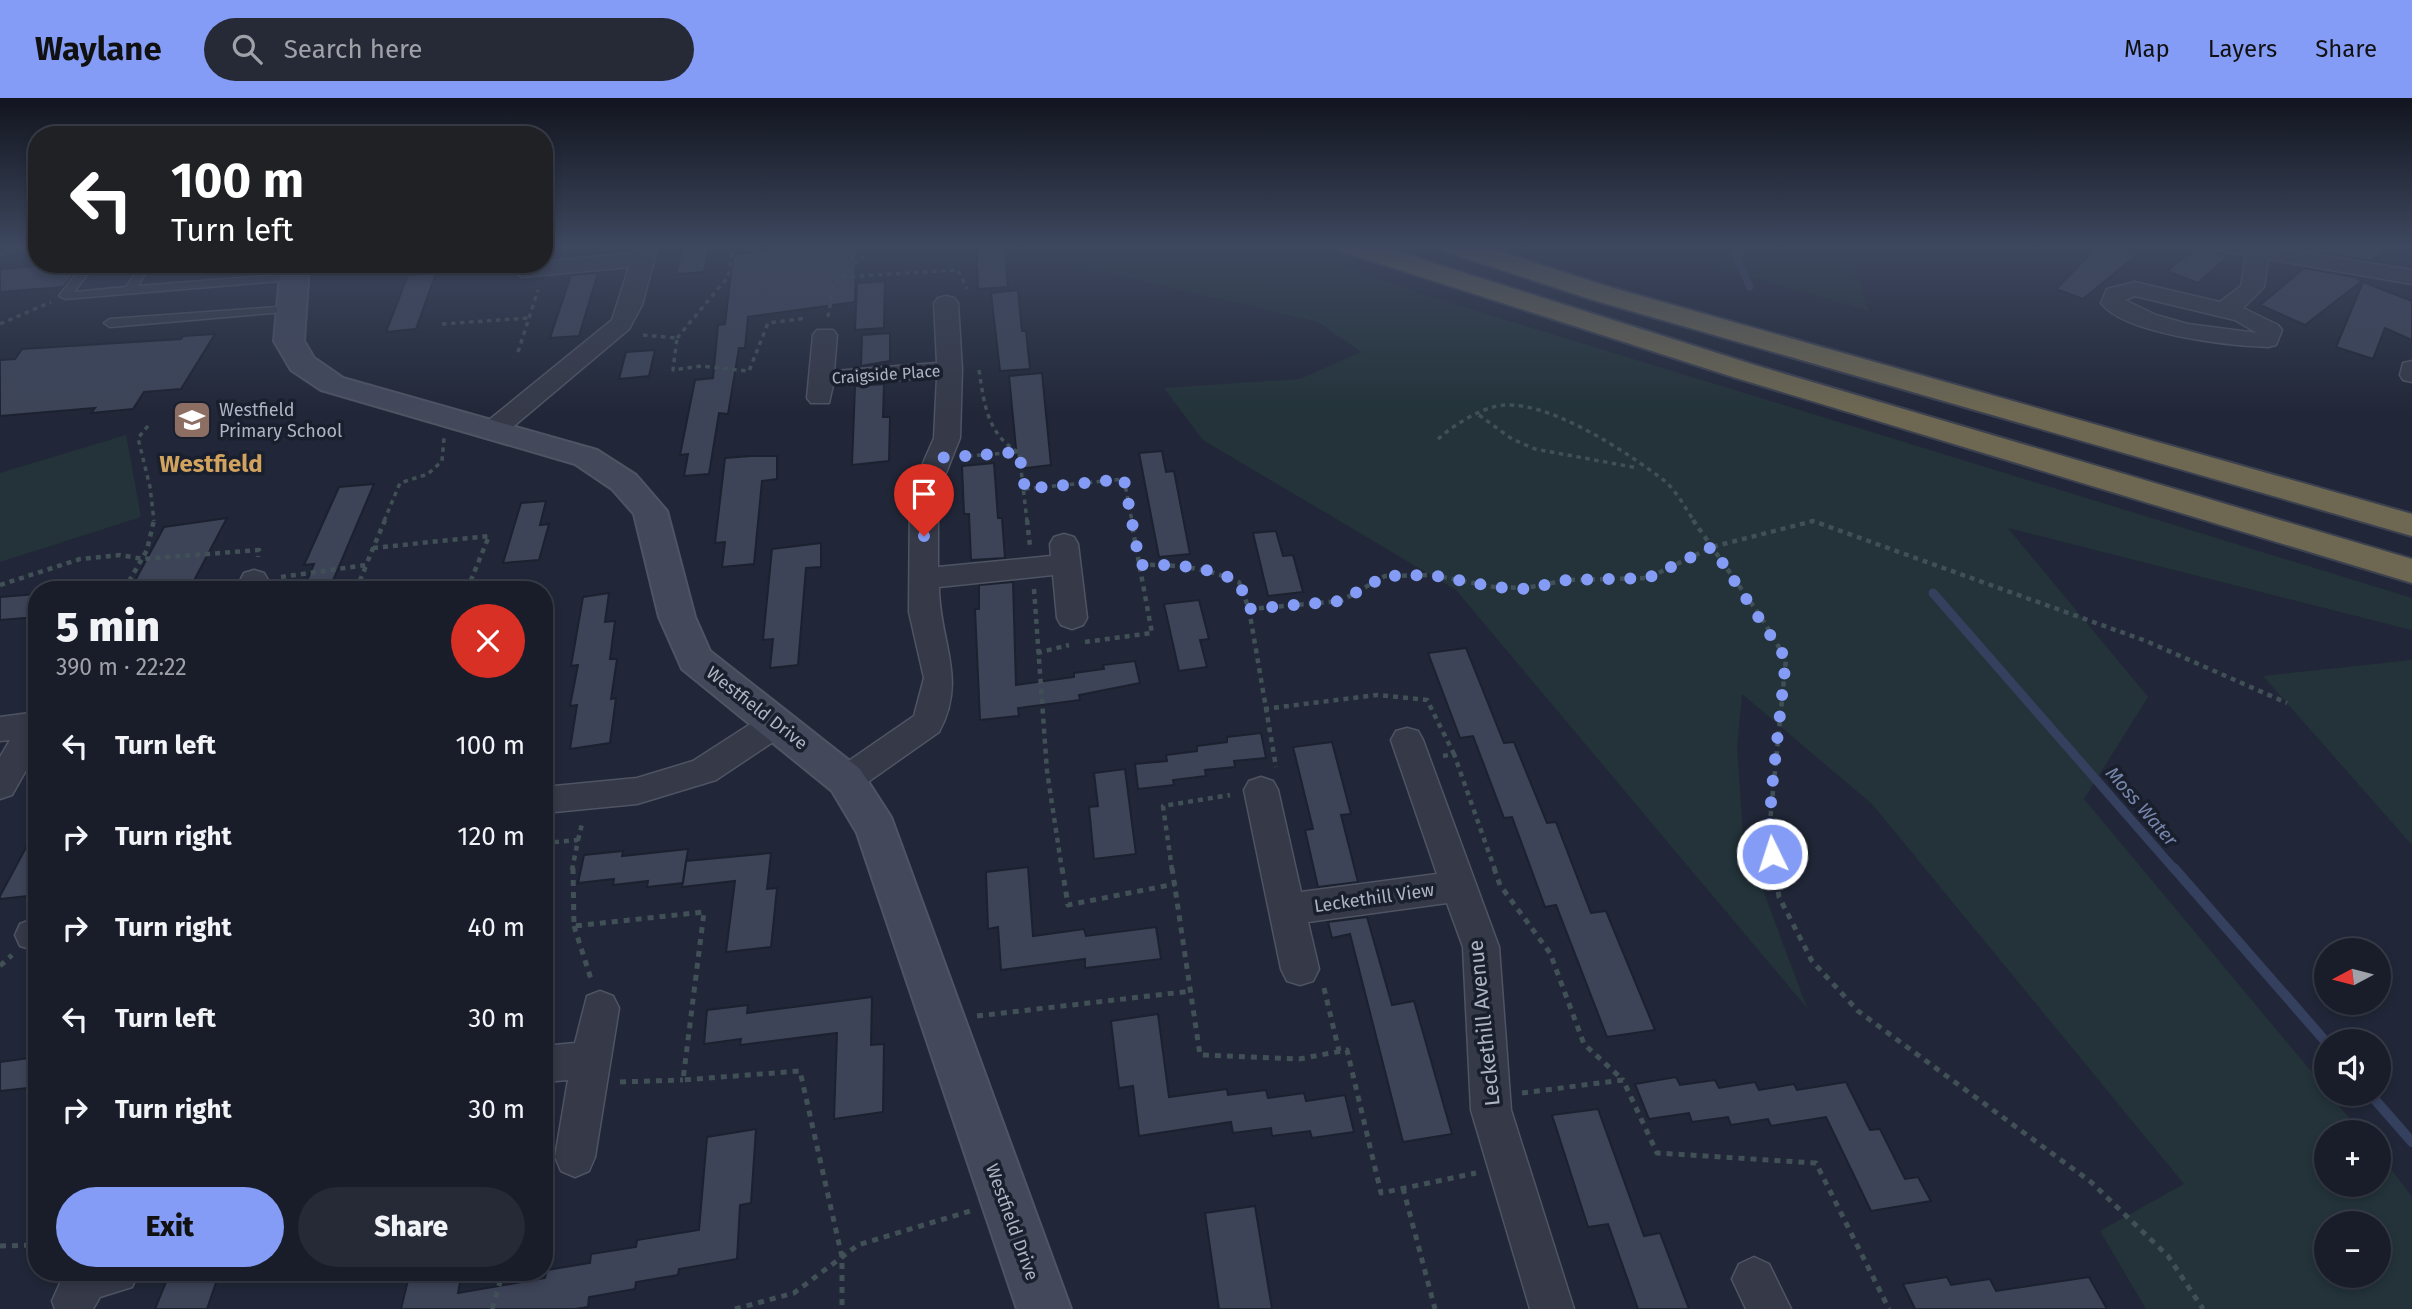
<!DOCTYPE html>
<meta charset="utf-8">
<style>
:root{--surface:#191d2a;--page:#262a36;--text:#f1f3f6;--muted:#9fa2a8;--line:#373b47;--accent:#849cf5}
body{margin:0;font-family:"Fira Sans",sans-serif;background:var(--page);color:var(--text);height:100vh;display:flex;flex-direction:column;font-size:26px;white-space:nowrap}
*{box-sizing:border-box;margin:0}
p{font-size:23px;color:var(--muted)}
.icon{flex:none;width:38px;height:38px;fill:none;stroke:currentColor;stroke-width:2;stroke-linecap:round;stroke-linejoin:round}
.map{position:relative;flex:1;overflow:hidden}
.panel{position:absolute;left:28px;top:483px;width:525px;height:700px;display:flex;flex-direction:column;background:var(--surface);border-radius:28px;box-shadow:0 4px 10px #0003,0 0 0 2px var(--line)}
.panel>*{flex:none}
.banner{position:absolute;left:28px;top:28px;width:525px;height:147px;border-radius:28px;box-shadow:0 4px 10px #0003,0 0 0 2px var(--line);background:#202124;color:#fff;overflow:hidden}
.needle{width:46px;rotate:263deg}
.controls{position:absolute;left:2314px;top:840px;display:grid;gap:14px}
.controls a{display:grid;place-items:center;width:77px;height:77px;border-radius:50%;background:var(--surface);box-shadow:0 4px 10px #0003,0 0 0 2px var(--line);font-size:35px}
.pin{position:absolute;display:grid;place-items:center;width:60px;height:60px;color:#fff;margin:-72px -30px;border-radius:50% 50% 50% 0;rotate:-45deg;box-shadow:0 0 7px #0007}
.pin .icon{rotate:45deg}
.me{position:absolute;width:77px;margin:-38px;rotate:356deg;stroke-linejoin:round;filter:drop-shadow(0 0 5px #0008)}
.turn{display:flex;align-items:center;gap:24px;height:147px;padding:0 28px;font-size:32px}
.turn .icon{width:91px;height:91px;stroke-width:2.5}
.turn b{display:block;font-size:49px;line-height:60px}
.round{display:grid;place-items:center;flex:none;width:74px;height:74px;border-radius:37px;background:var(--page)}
.summary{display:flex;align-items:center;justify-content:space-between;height:119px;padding:0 28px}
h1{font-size:42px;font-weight:800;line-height:52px}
.primary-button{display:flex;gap:14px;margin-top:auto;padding:14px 28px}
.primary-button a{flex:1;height:80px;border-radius:42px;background:var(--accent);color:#111;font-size:28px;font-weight:800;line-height:80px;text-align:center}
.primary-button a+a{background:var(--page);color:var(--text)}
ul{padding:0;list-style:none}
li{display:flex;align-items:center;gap:21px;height:91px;padding:0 28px}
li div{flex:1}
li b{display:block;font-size:26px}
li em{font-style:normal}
header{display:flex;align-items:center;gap:42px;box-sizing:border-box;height:98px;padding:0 35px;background:var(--accent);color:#111}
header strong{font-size:33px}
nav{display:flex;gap:38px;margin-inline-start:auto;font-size:24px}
.search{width:490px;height:63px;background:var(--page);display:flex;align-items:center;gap:18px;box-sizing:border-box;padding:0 24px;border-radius:38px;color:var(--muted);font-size:26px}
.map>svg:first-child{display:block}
</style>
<header>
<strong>Waylane</strong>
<div class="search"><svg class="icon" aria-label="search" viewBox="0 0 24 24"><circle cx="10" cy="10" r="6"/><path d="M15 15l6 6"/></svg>Search here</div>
<nav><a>Map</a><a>Layers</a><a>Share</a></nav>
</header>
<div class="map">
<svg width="2412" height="1211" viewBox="0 0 2412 1211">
<rect width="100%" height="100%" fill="#212738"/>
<path fill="#233339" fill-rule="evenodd" d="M 1045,147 L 1286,147 L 1425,197 L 2412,500 L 2412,532 L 2008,430 L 2148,599 L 2084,701 L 2326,991 L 2326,996 L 2329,996 L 2361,1034 L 2326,1034 L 2326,1087 L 2378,1087 L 2378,1054 L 2412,1099 L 2412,1211 L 2146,1211 L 2100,1133 L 2184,1086 L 1872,706 L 1742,596 L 1737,649 L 1743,739 L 1807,910 L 1456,492 L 1203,342 L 1164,290 L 1300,281 L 1361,254 L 1318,224 L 1073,167 ZM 2378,1125 L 2378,1178 L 2326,1178 L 2326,1125 Z
M 1638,147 L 1838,147 L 1858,179 L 1869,213 Z
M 126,337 L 141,419 L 0,464 L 0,375 Z
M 2412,562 L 2412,747 L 2263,578 Z"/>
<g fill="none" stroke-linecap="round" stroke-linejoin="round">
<path stroke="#35405f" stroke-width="7" d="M 1731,147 L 1750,189"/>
<path stroke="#35405f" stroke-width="9" d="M 1933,495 L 2175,772"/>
<path stroke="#35405f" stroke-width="10" d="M 2174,770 L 2326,944
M 2370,996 L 2412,1044"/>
</g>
<path fill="#3d4458" stroke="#1c212f" stroke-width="2" d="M 683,147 L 710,147 L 704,174 L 676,176 Z
M 801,147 L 856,147 L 855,204 L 748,219 L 745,250 L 739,250 L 728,316 L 719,315 L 709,376 L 684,378 L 688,356 L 680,357 L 695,282 L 713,280 L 718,227 L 725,226 L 733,157 Z
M 976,147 L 1005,147 L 1008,189 L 978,191 Z
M 2099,147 L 2137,157 L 2083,201 L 2056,191 Z
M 2200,147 L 2209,147 L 2215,155 L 2230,157 L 2198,185 L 2167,173 Z
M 2331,147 L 2389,147 L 2371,163 L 2321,155 Z
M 55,166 L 84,166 L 63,189 L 0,194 L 0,171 Z
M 2304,170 L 2354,179 L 2362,183 L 2305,227 L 2260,207 Z
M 436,175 L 416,231 L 386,234 L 408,177 Z
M 598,175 L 579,238 L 550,240 L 571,177 Z
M 885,183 L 884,230 L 855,232 L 857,185 Z
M 2363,184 L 2412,203 L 2412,242 L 2385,230 L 2373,261 L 2336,249 Z
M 1018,192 L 1022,233 L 1026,233 L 1030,271 L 1000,273 L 991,195 Z
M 890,235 L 890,263 L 861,268 L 862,237 Z
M 215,236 L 181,291 L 144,294 L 133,311 L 91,315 L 95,310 L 0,318 L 0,262 L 15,261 L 22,251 L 181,241 L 183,238 Z
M 655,252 L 649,278 L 619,281 L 626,254 Z
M 1042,275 L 1051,367 L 1018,371 L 1009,278 Z
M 884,286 L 883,319 L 890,319 L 889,363 L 852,367 L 855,288 Z
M 1162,353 L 1166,374 L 1174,373 L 1190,456 L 1159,459 L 1139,355 Z
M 751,358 L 777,358 L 777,381 L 762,383 L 754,466 L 722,469 L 725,444 L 715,445 L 725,360 Z
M 994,365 L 998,420 L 1002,420 L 1005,460 L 971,462 L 969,416 L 964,416 L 962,368 Z
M 374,386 L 329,492 L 303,492 L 314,466 L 304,467 L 339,389 Z
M 546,403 L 540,427 L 549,426 L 539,462 L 503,465 L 521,405 Z
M 227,420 L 189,492 L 130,492 L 164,429 Z
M 1276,433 L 1283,458 L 1293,457 L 1303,494 L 1268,498 L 1253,435 Z
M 821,445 L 821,469 L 806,470 L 798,567 L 770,570 L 773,541 L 763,542 L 772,451 Z
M 1013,484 L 1016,587 L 1074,579 L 1074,575 L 1104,571 L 1103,567 L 1135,563 L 1140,585 L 1079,597 L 1080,602 L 1018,610 L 1019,618 L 980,622 L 975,511 L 979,511 L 979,487 Z
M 609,495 L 605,524 L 615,523 L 610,561 L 617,561 L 611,601 L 616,600 L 610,645 L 570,651 L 577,607 L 570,608 L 578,567 L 571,568 L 583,499 Z
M 37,496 L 37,519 L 0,522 L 0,499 Z
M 1199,502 L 1209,541 L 1200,542 L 1207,569 L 1179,573 L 1164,506 Z
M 1466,550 L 1504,645 L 1514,644 L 1547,725 L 1556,724 L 1591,815 L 1606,813 L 1655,932 L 1607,939 L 1556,807 L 1545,809 L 1512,719 L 1504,720 L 1473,638 L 1460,640 L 1428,555 Z
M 1261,635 L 1266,660 L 1234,663 L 1235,669 L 1205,672 L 1206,678 L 1173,682 L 1174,687 L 1138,691 L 1135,666 L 1167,663 L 1166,657 L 1197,653 L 1197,648 L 1227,644 L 1227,639 Z
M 1332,644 L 1351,716 L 1341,717 L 1358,784 L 1318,789 L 1305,732 L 1313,731 L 1293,649 Z
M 1125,671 L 1136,756 L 1094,761 L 1089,709 L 1098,708 L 1094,675 Z
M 37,729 L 37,797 L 0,801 L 0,798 Z
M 688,751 L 683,785 L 647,789 L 648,783 L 613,787 L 614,781 L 578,785 L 584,757 L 623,753 L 622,758 Z
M 771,755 L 767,791 L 777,790 L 771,849 L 726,854 L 735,783 L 682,789 L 686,763 Z
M 1028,769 L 1033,838 L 1084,831 L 1086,838 L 1156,829 L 1161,861 L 1085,870 L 1085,861 L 1001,872 L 998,829 L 988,831 L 986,774 Z
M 1367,819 L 1392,907 L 1414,903 L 1452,1036 L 1403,1044 L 1350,836 L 1332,840 L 1328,824 Z
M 872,899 L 871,947 L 884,946 L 883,1014 L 834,1021 L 837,935 L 740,947 L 741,941 L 704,946 L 707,912 L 748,907 L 747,915 Z
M 1158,916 L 1169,999 L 1227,991 L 1228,997 L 1266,992 L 1268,1000 L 1304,995 L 1306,1003 L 1345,997 L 1354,1034 L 1312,1040 L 1310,1033 L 1272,1038 L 1271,1030 L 1233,1035 L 1231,1024 L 1139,1038 L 1133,988 L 1119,990 L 1111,923 Z
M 37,959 L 37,989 L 0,993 L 0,964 Z
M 1676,979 L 1680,987 L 1715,982 L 1719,990 L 1755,984 L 1759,992 L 1794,986 L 1797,992 L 1846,984 L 1870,1032 L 1880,1031 L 1905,1081 L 1918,1079 L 1931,1103 L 1871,1113 L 1826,1019 L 1771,1028 L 1768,1021 L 1731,1027 L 1728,1019 L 1692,1024 L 1689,1015 L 1649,1021 L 1635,986 Z
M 1598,1011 L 1644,1138 L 1660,1135 L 1689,1211 L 1638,1211 L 1608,1126 L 1588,1129 L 1552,1017 Z
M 756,1031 L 751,1105 L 740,1107 L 737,1161 L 679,1171 L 678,1177 L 636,1184 L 635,1191 L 589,1199 L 588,1209 L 575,1211 L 401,1211 L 410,1174 L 462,1174 L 458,1195 L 545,1180 L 547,1172 L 590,1165 L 591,1156 L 636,1149 L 637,1142 L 699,1132 L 707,1039 Z
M 1255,1108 L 1272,1211 L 1219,1211 L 1205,1115 Z
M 219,1176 L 207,1211 L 155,1211 L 166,1184 Z
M 1947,1179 L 1951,1187 L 1990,1181 L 1996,1193 L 2089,1179 L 2107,1211 L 1915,1211 L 1903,1186 Z"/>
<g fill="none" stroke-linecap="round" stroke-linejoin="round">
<g stroke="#4f5463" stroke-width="3">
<path id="lane" d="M 121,166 L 150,166 L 138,188 L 292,176 L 298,179 L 292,182 L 65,201 L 59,198 L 81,170 ZM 138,172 L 126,189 L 74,194 L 88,175 Z
M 291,208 L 295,209 L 295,213 L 110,229 L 104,225 L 110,221 Z"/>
</g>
<g stroke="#4f5463" stroke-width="3">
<path id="street" d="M 636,147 L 658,147 L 642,207 L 629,231 L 502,338 L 484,338 L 480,332 L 484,326 L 612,222 L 629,169 L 522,179 L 511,172 L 514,167 L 633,155 Z
M 2212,147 L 2259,147 L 2412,172 L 2412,186 L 2268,161 L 2264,189 L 2243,210 L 2278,227 L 2282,232 L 2276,247 L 2268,249 C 2231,248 2123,236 2101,205 L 2107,191 L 2135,184 L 2220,204 L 2241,188 L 2246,157 L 2215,152 ZM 2135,198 L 2235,222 L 2257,235 L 2188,226 L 2156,217 L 2125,202 Z
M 946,198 L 954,200 L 958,205 L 962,271 L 960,340 L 938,395 L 938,469 L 1051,458 L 1050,446 L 1054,439 L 1064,436 L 1074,439 L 1078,446 L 1087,520 L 1083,527 L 1072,531 L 1061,527 L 1057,520 L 1053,477 L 939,489 C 939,543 968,581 939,634 L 858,691 L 846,695 L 834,691 L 829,682 L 834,673 L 914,618 L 924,580 L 909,514 L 910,395 L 934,340 L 937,279 L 833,287 L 829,305 L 811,305 L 807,300 L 813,237 L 817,232 L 833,232 L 837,237 L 834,273 L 937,265 L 934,205 L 938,200 Z
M 2412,263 L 2412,284 L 2403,282 L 2400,277 L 2403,265 Z
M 254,472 L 264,475 L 268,482 L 264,492 L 235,492 L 244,475 Z
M 777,613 L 788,616 L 793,625 L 788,634 L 716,682 L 637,706 L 544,715 L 544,689 L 637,680 L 693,663 L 766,616 Z
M 37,614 L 37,653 L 12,697 L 0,701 L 0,659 L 10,642 L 0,643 L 0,619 Z
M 1407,630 L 1418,633 L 1423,642 L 1499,849 L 1511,1012 L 1574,1211 L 1530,1211 L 1471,1012 L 1463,849 L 1447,805 L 1308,824 L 1319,871 L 1313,883 L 1300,887 L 1287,883 L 1281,871 L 1244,692 L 1249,683 L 1261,679 L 1273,683 L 1278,692 L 1301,794 L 1437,776 L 1391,642 L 1396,633 Z
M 33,821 L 37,821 L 37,853 L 20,848 L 15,837 L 20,826 Z
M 600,893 L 613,898 L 619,910 L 595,1059 L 589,1073 L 575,1079 L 561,1073 L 555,1059 L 568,982 L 544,984 L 544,948 L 575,945 L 587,898 Z
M 1754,1159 L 1769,1166 L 1791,1211 L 1746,1211 L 1732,1181 L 1739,1166 Z
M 65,1174 L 139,1174 L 132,1189 L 100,1199 L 93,1211 L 55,1211 L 52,1203 Z"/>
</g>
<g stroke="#4f5463" stroke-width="4">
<path id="secondary" d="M 281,166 L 309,166 L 304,243 L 314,260 L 343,280 L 597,352 L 636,377 L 667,413 L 695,519 L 710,553 L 860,671 L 891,719 L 1071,1211 L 1017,1211 L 857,735 L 832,693 L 682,571 L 659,519 L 634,416 L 612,391 L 575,366 L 321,292 L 291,272 L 274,243 Z"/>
</g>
<g stroke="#3c4150" stroke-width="4">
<path id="highway" d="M 1337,147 L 1376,147 L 1758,268 L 2412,461 L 2412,485 L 1736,280 L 1341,153 Z
M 1440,147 L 1479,147 L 1613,190 L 2412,416 L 2412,438 L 1593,202 L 1444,153 Z"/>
</g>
<path stroke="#415056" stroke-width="3.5" stroke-dasharray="4.5 4.5" stroke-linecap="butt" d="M 0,157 L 37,149
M 842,179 L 958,172 L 967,191
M 828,219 L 834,184 L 876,147
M 0,226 L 51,204
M 442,226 L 528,220
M 643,237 L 677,240 L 673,272 L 701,268 L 749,273 L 768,225 L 807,220
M 677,240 L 728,179 L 734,147
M 518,254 L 538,192
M 979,272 C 984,305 987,336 1018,354
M 1479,317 L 1512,341 L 1535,351 L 1638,370
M 148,328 L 138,340 L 150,389 L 154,423
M 1438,341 C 1454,327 1473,315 1493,309 C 1540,295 1630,356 1666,384 C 1677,394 1686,411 1694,423
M 968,358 L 1019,354 L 1027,423
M 1025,391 L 1124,381 L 1132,423
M 384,423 L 400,385 L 428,376 L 442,363 L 444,340"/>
<path stroke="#415056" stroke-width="4.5" stroke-dasharray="5 5" stroke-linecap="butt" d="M 1027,422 L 1030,448
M 1693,422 L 1761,519 L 1786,561 L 1769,734 L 1775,772
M 373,450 L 489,438 L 467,492
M 1140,467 C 1175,466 1207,470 1239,484 L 1249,511 L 1341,503 L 1385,478 L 1432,477 L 1494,489 L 1526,490 L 1567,482 L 1648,480 L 1712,449 L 1813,423 L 2146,543 L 2287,605
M 281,479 L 366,467 L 385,422
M 0,487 L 80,461 L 120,457 L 143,461 L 259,452 L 258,459
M 1034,491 L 1047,673 L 1062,772
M 124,492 L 147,452 L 154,422
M 356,492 L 366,468
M 1249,511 L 1276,669
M 544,531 L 552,530 L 544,563
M 1085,544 L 1152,535 L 1131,422
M 1037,555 L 1069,547
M 1264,611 L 1377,597 L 1427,602 L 1454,656
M 1443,658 L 1454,656 L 1495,772
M 578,742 L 582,726
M 544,745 L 578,742 L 572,772
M 1172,772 L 1163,708 L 1230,697"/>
<path stroke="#415056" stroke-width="5" stroke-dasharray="6 6" stroke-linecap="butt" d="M 573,770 L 574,828 L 704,814 L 683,982 L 800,973 L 842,1159 L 842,1211
M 1062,770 L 1068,807 L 1175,786
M 1172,770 L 1200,957 L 1299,961 L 1347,952 L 1381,1095 L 1476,1075
M 1494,770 L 1500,787 L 1550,855 L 1584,946 L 1622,981
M 1775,770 L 1779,799 L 1812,863 L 1858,913 L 2091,1084 L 2168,1158 L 2203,1211
M 574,828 L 591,881
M 0,868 L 12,857
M 1324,890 L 1339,953
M 977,918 L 1192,893
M 620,984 L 683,982
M 1522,995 L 1623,982 L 1657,1055 L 1816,1065 L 1889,1211
M 544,1090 L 552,1082
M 1403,1090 L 1435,1211
M 0,1148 L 37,1147
M 492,1211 L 503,1174
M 735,1211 L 794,1195 L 858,1147 L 970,1113"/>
<use href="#lane" fill="#353948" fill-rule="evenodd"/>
<use href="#street" fill="#353948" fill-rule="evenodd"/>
<use href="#secondary" fill="#43485b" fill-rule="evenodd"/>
<use href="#highway" fill="#6e6852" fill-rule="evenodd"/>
</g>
<linearGradient id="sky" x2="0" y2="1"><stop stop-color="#12151f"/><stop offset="0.47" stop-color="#3d475e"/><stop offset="1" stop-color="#3d475e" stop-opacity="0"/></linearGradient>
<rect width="2412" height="316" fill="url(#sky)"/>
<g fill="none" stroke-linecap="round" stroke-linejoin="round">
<path stroke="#849cf5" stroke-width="12" stroke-dasharray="0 21.6" d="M 924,438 L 924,395 L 938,360 L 1019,354 L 1025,391 L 1124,381 L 1140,467 C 1177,466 1206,468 1239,484 L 1249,511 L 1341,503 L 1385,478 L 1432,477 L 1494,489 L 1527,491 L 1567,482 L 1648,480 L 1712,449 L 1786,561 L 1772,690 L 1769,734 L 1772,756"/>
</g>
<defs>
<g id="school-square" transform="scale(2.0125)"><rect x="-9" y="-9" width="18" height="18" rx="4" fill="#8d6e63" stroke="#1a1f2d"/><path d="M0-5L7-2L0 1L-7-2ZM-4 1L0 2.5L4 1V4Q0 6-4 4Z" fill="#fff"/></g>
</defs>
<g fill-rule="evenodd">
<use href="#school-square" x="192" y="322"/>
</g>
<g text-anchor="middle" stroke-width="7" stroke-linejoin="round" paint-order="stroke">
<g font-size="16" fill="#afb4c5" stroke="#1a1f2d">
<text transform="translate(886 276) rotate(-4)" y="6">Craigside Place</text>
</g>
<g font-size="18" fill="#afb4c5" stroke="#1a1f2d" text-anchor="start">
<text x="219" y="318">Westfield<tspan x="219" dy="21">Primary School</tspan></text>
</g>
<g font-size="18" fill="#afb4c5" stroke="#1a1f2d">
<text transform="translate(757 610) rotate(38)" y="6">Westfield Drive</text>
<text transform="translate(1374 800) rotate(-8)" y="6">Leckethill View</text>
<text transform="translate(1012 1124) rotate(70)" y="6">Westfield Drive</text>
</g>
<g font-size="19" font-style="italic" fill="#7786ac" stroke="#1a1f2d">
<text transform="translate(2142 708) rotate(49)" y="7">Moss Water</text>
</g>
<g font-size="21" fill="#afb4c5" stroke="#1a1f2d">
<text transform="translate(1484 925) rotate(-96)" y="7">Leckethill Avenue</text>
</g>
<g font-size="24" font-weight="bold" fill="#d1a35e" stroke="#1a1f2d">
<text x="211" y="374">Westfield</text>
</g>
</g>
</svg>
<div class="controls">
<a><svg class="needle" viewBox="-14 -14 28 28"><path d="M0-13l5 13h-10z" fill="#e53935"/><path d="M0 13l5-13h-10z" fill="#9fa2a8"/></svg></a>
<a><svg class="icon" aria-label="sound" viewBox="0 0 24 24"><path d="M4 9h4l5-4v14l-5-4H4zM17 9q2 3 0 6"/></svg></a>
<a>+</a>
<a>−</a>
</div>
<div class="pin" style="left:924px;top:438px;background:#d93025"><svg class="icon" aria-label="arrive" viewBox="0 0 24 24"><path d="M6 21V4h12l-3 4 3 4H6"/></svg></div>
<svg class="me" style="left:1772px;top:756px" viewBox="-20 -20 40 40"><circle r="17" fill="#849cf5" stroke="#fff" stroke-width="3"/><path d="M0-11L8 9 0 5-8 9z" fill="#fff"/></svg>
<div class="banner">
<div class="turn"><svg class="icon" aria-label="left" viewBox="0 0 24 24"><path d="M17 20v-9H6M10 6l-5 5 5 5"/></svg><div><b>100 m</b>Turn left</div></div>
</div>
<section class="panel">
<div class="summary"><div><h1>5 min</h1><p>390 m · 22:22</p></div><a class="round" style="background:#d93025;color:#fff"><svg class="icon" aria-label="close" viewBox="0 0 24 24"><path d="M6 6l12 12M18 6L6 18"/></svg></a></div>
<ul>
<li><svg class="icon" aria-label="left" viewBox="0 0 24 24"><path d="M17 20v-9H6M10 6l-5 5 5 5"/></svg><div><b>Turn left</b></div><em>100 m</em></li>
<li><svg class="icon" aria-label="right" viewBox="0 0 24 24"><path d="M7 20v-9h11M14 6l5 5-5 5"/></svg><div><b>Turn right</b></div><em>120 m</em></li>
<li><svg class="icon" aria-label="right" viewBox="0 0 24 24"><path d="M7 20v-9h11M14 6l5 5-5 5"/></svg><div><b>Turn right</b></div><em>40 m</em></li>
<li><svg class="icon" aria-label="left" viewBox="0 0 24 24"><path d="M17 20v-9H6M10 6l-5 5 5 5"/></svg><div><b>Turn left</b></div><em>30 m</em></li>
<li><svg class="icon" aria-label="right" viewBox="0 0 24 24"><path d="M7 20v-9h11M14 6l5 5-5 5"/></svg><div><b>Turn right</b></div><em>30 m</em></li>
</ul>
<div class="primary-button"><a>Exit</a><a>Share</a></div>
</section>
</div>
